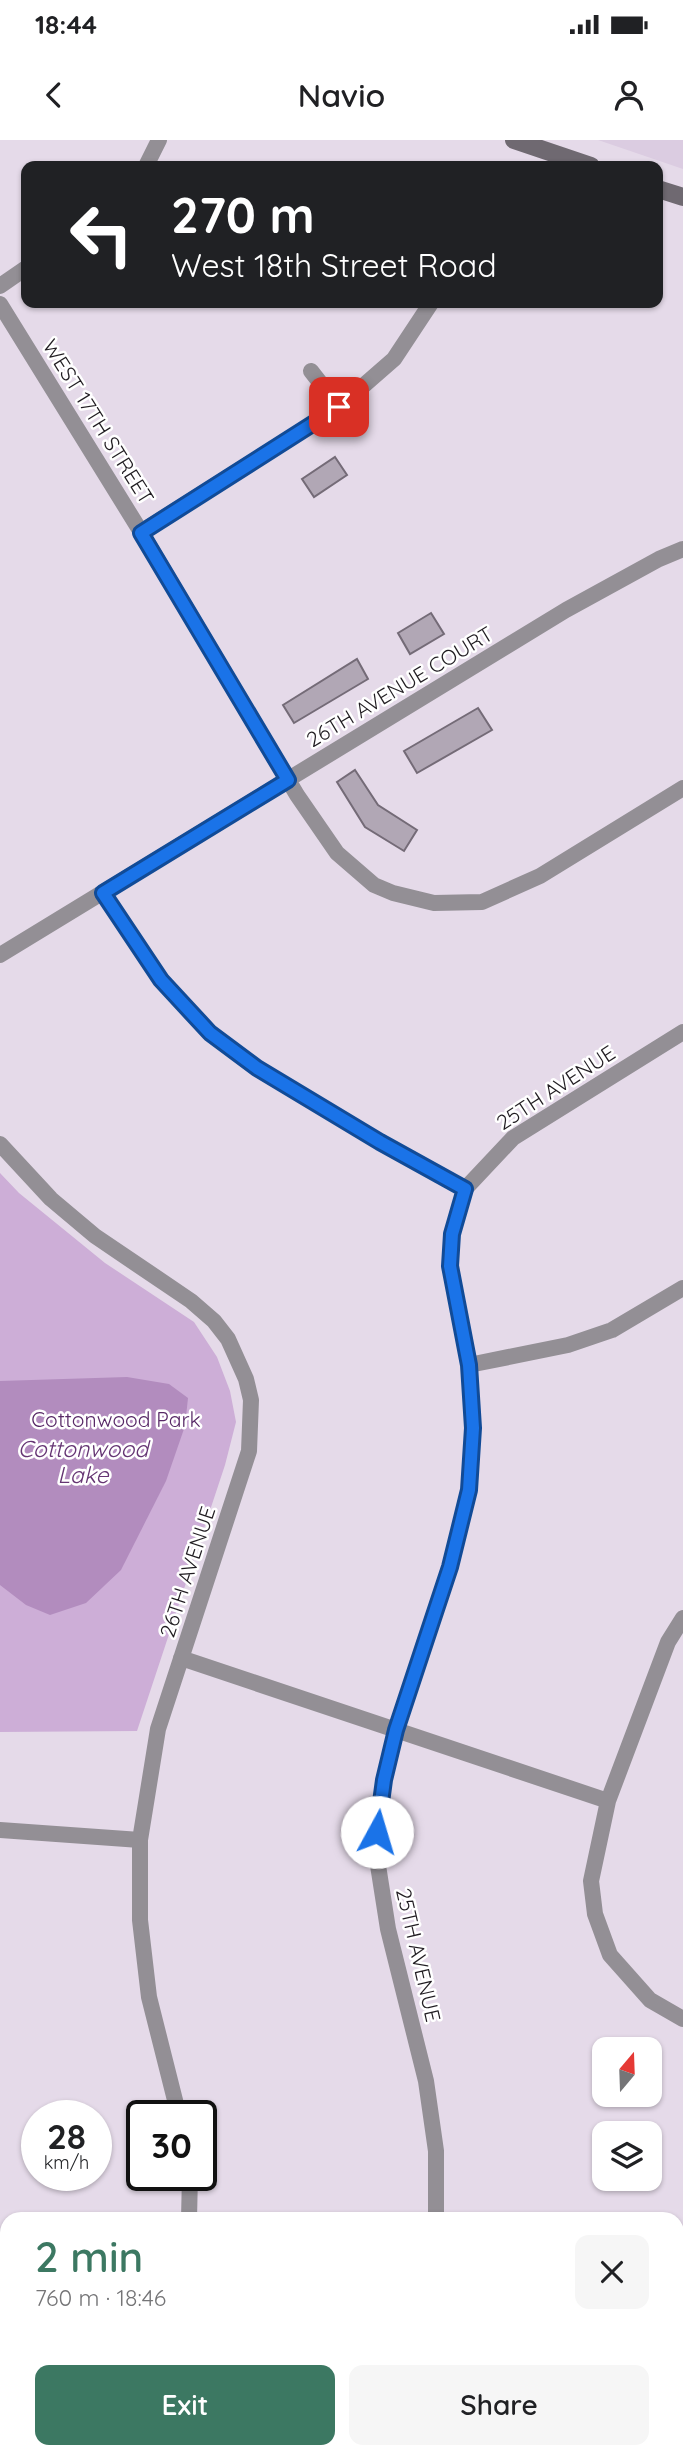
<!DOCTYPE html>
<meta charset="utf-8">
<style>
:root{--surface:#fff;--page:#f6f6f6;--text:#202124;--muted:#757577;--accent:#3c7862}
body{margin:0;font-family:Quicksand,sans-serif;background:var(--page);color:var(--text);height:100vh;display:flex;flex-direction:column;font-size:26px;white-space:nowrap}
*{box-sizing:border-box;margin:0}
p{font-size:23px;color:var(--muted)}
.icon{flex:none;width:38px;height:38px;fill:none;stroke:currentColor;stroke-width:2;stroke-linecap:round;stroke-linejoin:round}
.map{position:relative;flex:1;overflow:hidden}
.sheet{position:absolute;left:0px;top:2072px;width:684px;height:247px;display:flex;flex-direction:column;background:var(--surface);border-radius:21px 21px 0 0;box-shadow:0 2px 5px #0004}
.sheet>*{flex:none}
.banner{position:absolute;left:21px;top:21px;width:642px;height:147px;border-radius:14px;box-shadow:0 2px 5px #0004;background:#202124;color:#fff;overflow:hidden}
.needle{width:46px;rotate:19deg}
.buttons{position:absolute;left:592px;top:1897px;display:grid;gap:14px}
.buttons a{display:grid;place-items:center;width:70px;height:70px;border-radius:14px;background:var(--surface);box-shadow:0 2px 5px #0004;font-size:35px}
.speed{position:absolute;left:21px;top:1960px;display:flex;gap:14px;font-size:35px;font-weight:700;text-align:center}
.speed>*{display:grid;place-content:center;width:91px;height:91px;border-radius:50%;background:var(--surface);box-shadow:0 2px 5px #0004;line-height:1}
.speed small{font-size:18px;font-weight:400}
.speed .limit{border:4px solid #111;border-radius:10px;background:#fff;color:#111}
.pin{position:absolute;display:grid;place-items:center;width:60px;height:60px;color:#fff;margin:-30px;border-radius:14px;box-shadow:0 4px 10px #0006}
.me{position:absolute;width:77px;margin:-38px;rotate:6deg;stroke-linejoin:round;filter:drop-shadow(0 0 5px #0008)}
.turn{display:flex;align-items:center;gap:24px;height:147px;padding:0 35px;font-size:32px}
.turn .icon{width:91px;height:91px;stroke-width:2.5}
.turn b{display:block;font-size:49px;line-height:60px}
.round{display:grid;place-items:center;flex:none;width:74px;height:74px;border-radius:14px;background:var(--page)}
.head{display:flex;align-items:center;justify-content:space-between;height:119px;padding:0 35px}
h1{font-size:42px;font-weight:600;line-height:52px;color:var(--accent)}
.cta{display:flex;gap:14px;margin-top:auto;padding:14px 35px}
.cta a{flex:1;height:80px;border-radius:14px;background:var(--accent);color:#fff;font-size:28px;font-weight:600;line-height:80px;text-align:center}
.cta a+a{background:var(--page);color:var(--text)}
.status{display:flex;justify-content:space-between;align-items:center;height:49px;padding:0 35px;background:var(--surface);direction:ltr}
.status svg{height:19px;fill:currentColor}
header{display:flex;justify-content:space-between;align-items:center;height:91px;padding:0 35px;background:var(--surface);font-size:32px;font-weight:600}
.map>svg:first-child{display:block}
</style>
<div class="status"><b>18:44</b><svg viewBox="0 0 49 12"><path d="M0 12V9h3v3zM5 12V6h3v6zM10 12V3h3v9zM15 12V0h3v12zM26 1h20v11H26zM47 4h2v5h-2z"/></svg></div>
<header><svg class="icon" aria-label="back" viewBox="0 0 24 24"><path d="M15 5l-7 7 7 7"/></svg>Navio<svg class="icon" aria-label="person" viewBox="0 0 24 24"><circle cx="12" cy="8" r="4"/><path d="M4 21q1-7 8-7t8 7"/></svg></header>
<div class="map">
<svg width="683" height="2318" viewBox="0 0 683 2318">
<rect width="100%" height="100%" fill="#e5dae9"/>
<path fill="#dbcce1" d="M 598,0 L 683,0 L 683,29 Z"/>
<path fill="#cdaed7" d="M 0,1033 L 19,1053 L 105,1123 L 194,1182 L 217,1217 L 230,1251 L 236,1282 L 225,1325 L 137,1591 L 0,1592 Z"/>
<path fill="#b28cbe" d="M 127,1237 L 169,1244 L 188,1258 L 185,1286 L 166,1341 L 121,1430 L 86,1463 L 50,1475 L 26,1465 L 0,1445 L 0,1241 Z"/>
<path fill="#b1a7b5" stroke="#746b77" stroke-width="2" d="M 335,317 L 347,335 L 314,357 L 302,339 Z
M 431,473 L 444,494 L 410,514 L 398,493 Z
M 357,519 L 368,539 L 294,583 L 283,565 Z
M 478,568 L 492,590 L 417,633 L 404,611 Z
M 355,630 L 378,665 L 417,690 L 404,711 L 365,687 L 337,642 Z"/>
<g fill="none" stroke-linecap="round" stroke-linejoin="round">
<path stroke="#938f95" stroke-width="16" d="M 146,26 L 159,0
M 0,146 L 26,128
M 0,164 L 141,392 L 297,655 L 337,713 L 374,745 L 393,753 L 434,763 L 482,762 L 540,736 L 683,648
M 311,231 L 339,267
M 141,392 L 339,267 L 394,219 L 431,163
M 103,753 L 161,840 L 210,893 L 256,928 L 380,1002 L 465,1049
M 0,815 L 566,470 L 659,419 L 683,409
M 0,1004 L 51,1059 L 95,1096 L 191,1161 L 214,1181 L 228,1199 L 246,1239 L 251,1260 L 249,1311 L 158,1589 L 140,1700 L 140,1780 L 149,1857 L 179,1976
M 469,1225 L 568,1205 L 612,1190 L 683,1148
M 683,1478 L 668,1502 L 608,1661 L 591,1741 L 595,1774 L 610,1815 L 650,1860 L 683,1879
M 181,1518 L 608,1661
M 0,1690 L 140,1700
M 189,2079 L 190,2035
M 436,2079 L 436,2011 L 426,1941 L 388,1789 L 377,1719 L 377,1692 L 384,1640 L 396,1589 L 450,1427 L 469,1350 L 473,1288 L 469,1225 L 450,1126 L 452,1094 L 465,1049 L 513,998 L 683,892
M 677,2137 L 683,2121
M 123,2318 L 125,2312
M 383,2318 L 386,2312
M 615,2318 L 617,2312"/>
<path stroke="#6f6971" stroke-width="18" d="M 514,0 L 591,26
M 658,49 L 683,57
M 0,2197 L 7,2199
M 341,2312 L 360,2318"/>
</g>
<g fill="none" stroke-linecap="round" stroke-linejoin="round">
<g stroke="#114b97" stroke-width="18">
<path id="route" d="M 339,267 L 141,393 L 288,640 L 103,753 L 161,840 L 210,893 L 257,928 L 380,1002 L 465,1049 L 452,1094 L 450,1126 L 469,1225 L 473,1288 L 469,1350 L 450,1427 L 396,1590 L 384,1640 L 377,1692"/>
</g>
<use href="#route" stroke="#1a73e8" stroke-width="12"/>
</g>
<g text-anchor="middle" stroke-width="5" stroke-linejoin="round" paint-order="stroke">
<g font-size="21" fill="#201c21" stroke="#fff">
<text transform="translate(98 282) rotate(58)" y="7">WEST 17TH STREET</text>
<text transform="translate(400 547) rotate(-31)" y="7">26TH AVENUE COURT</text>
<text transform="translate(556 948) rotate(-33)" y="7">25TH AVENUE</text>
<text transform="translate(188 1432) rotate(-72)" y="7">26TH AVENUE</text>
<text transform="translate(418 1815) rotate(77)" y="7">25TH AVENUE</text>
</g>
<g font-size="21" fill="#572866" stroke="#fff">
<text x="116" y="1287">Cottonwood Park</text>
</g>
<g font-size="23" font-style="italic" fill="#653573" stroke="#fff">
<text x="83" y="1317">Cottonwood<tspan x="83" dy="26">Lake</tspan></text>
</g>
</g>
</svg>
<div class="buttons">
<a><svg class="needle" viewBox="-14 -14 28 28"><path d="M0-13l5 13h-10z" fill="#e53935"/><path d="M0 13l5-13h-10z" fill="#757577"/></svg></a>
<a><svg class="icon" aria-label="layers" viewBox="0 0 24 24"><path d="M12 4l9 5-9 5-9-5zM3 14l9 5 9-5"/></svg></a>
</div>
<div class="speed"><div>28<small>km/h</small></div><div class="limit">30</div></div>
<div class="pin" style="left:339px;top:267px;background:#d93025"><svg class="icon" aria-label="arrive" viewBox="0 0 24 24"><path d="M6 21V4h12l-3 4 3 4H6"/></svg></div>
<svg class="me" style="left:377px;top:1692px" viewBox="-20 -20 40 40"><circle r="19" fill="#fff"/><path d="M0-13L10 11 0 6-10 11z" fill="#1a73e8"/></svg>
<div class="banner">
<div class="turn"><svg class="icon" aria-label="left" viewBox="0 0 24 24"><path d="M17 20v-9H6M10 6l-5 5 5 5"/></svg><div><b>270 m</b>West 18th Street Road</div></div>
</div>
<section class="sheet">
<div class="head"><div><h1>2 min</h1><p>760 m · 18:46</p></div><a class="round"><svg class="icon" aria-label="close" viewBox="0 0 24 24"><path d="M6 6l12 12M18 6L6 18"/></svg></a></div>
<div class="cta"><a>Exit</a><a>Share</a></div>
</section>
</div>
